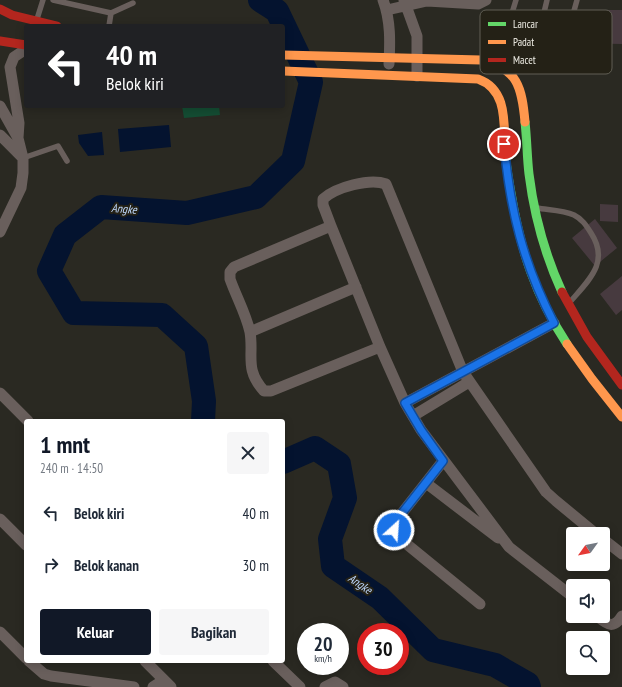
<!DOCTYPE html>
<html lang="id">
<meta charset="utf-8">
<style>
:root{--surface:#fff;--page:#f6f6f7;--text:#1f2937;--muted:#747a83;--accent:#111827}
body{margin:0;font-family:"PT Sans Narrow",sans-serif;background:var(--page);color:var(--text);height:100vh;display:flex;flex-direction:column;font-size:15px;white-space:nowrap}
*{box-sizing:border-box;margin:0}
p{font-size:13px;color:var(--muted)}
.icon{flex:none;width:22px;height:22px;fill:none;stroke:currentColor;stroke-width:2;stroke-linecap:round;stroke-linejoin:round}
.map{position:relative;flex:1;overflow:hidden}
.details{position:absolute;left:24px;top:419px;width:261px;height:244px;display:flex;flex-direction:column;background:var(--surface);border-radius:4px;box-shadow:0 2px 10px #0003}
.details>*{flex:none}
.top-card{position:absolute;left:24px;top:24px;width:261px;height:84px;border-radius:4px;box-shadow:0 2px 10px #0003;background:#202124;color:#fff;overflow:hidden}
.needle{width:26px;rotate:237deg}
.fabs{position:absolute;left:566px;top:527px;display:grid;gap:8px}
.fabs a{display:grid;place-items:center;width:44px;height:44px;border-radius:4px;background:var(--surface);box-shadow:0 2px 10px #0003;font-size:20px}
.speed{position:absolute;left:297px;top:623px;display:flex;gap:8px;font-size:20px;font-weight:700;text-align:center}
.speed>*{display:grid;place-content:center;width:52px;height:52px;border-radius:50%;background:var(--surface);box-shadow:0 2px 10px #0003;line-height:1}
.speed small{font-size:10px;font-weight:400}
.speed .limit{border:6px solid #d22;background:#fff;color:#111}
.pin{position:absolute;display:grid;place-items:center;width:34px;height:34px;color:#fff;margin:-17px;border:2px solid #fff;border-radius:50%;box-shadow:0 1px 4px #0007}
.me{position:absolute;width:44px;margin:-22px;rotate:26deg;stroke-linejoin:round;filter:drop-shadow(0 0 3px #0008)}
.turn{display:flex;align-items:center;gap:14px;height:84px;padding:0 16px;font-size:18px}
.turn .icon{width:52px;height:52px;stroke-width:2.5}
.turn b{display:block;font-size:28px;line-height:34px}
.round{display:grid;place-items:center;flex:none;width:42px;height:42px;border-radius:4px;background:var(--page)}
.headline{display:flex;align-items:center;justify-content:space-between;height:68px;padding:0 16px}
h1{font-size:24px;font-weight:700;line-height:30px;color:var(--accent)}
.cta{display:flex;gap:8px;margin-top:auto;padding:8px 16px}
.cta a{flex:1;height:46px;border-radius:4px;background:var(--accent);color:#fff;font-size:16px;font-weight:700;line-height:46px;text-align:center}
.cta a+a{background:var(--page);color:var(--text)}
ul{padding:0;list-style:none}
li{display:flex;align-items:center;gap:12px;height:52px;padding:0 16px}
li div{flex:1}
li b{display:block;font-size:15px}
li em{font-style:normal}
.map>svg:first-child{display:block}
</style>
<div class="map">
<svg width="622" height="687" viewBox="0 0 622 687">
<rect width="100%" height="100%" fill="#2a2922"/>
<path fill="#144d33" d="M 182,106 L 219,106 L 220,115 L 184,118 Z"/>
<path fill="#04132f" d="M 169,125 L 171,147 L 120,152 L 118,129 Z
M 102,132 L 104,155 L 88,156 L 79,143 L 78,135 Z"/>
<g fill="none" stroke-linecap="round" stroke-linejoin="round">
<path stroke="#04132f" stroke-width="24" d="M 203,421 L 204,401 L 196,346 L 162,315 L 74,313 L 49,271 L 65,235 L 101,207 L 187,213 L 256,197 L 293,161 L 311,82 L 277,11 L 260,0
M 283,462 L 315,448 L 339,464 L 345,498 L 330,539 L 333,566 L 380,598 L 433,650 L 495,665 L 528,684 L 529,687"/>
</g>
<path fill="#473a3f" d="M 581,10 L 622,10 L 622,44 L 571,43 L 577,20 L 580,21 Z
M 600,204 L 618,205 L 618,222 L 600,221 Z
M 595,219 L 617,248 L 595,266 L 572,238 Z
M 622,276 L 622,310 L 616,315 L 600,294 Z"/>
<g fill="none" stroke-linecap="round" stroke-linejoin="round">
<path stroke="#695f5c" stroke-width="5.5" d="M 53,0 L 111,13 L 109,26
M 111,13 L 133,3
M 37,19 L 43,0
M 535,50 L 547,0
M 505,67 L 520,56 L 560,43 L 567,36 L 577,0
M 505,67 L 512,13 L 516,0
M 23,158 L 58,146 L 67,161
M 537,208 C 549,210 563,210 574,215 C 582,219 586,225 591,233 C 610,262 589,280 570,302"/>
<path stroke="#695f5c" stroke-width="11" d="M 383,0 C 391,21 390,43 389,64
M 404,0 L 417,36 L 417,76
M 387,10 L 427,1 L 478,4 L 486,0
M 0,106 L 18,138
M 0,135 L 23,158
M 331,226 L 234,267 L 230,272 L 230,279 C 236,296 246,314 250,332 C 254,355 244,369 264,391 L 271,391 L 380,347
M 0,232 L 21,188 L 23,173 L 23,158 L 18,138 L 19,123 L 10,67 L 14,57 L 26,49
M 250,332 L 356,287
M 0,393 L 28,421
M 405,403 L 554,323
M 413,416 L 469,382
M 443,461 L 395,522 L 394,530 L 398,537 L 480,604
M 426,483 L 498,538
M 0,519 L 26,545
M 603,539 L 622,554
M 573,597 L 509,547 L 421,430 L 405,403 L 380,347 L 331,226 L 323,205 L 323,199 C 336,187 370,178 386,184 L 463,372 L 546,492 L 556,501 L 596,534
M 597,616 C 607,624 613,630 622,616
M 0,632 L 26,658
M 29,661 L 44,674 L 51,676 L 134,687
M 145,661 L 171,687
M 273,661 L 300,687
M 153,687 L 164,680
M 325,687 L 335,682 L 343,687"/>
<path stroke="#63d668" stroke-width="9" d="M 525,122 C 527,140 527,157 529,174 C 534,214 545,255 562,292
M 505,145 C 505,161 508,177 511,193 C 520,249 536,297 567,344"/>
<path stroke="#ff974d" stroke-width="9" d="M 283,55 L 481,60 C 518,68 522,88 525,122
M 283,71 L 478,79 C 506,89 504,119 505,145
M 567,344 L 592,379 L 622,417"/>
<path stroke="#b3261e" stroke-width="9" d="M 0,9 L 12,15 L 57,26
M 0,41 L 26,45
M 562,292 L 587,337 L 622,385"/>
</g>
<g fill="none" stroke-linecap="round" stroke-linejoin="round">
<g stroke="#114b97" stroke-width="10">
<path id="route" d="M 394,530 L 395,522 L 443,461 L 421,430 L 405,403 L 554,323 C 523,263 510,210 504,144"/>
</g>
<use href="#route" stroke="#1a73e8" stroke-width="7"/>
</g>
<g text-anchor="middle" stroke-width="4" stroke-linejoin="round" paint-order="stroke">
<g font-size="12" font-style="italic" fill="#bed7fb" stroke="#242116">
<text transform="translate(124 209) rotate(4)" y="4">Angke</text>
<text transform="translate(360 584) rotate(34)" y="4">Angke</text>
</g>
</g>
<rect x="480" y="10" width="132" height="64" rx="6" fill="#242116" stroke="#605e54" stroke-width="1"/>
<rect x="488" y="22" width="18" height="4" fill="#63d668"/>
<rect x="488" y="40" width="18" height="4" fill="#ff974d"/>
<rect x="488" y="58" width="18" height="4" fill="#b3261e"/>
<g font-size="11" fill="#edebe3">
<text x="513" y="28">Lancar</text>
<text x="513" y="46">Padat</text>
<text x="513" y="64">Macet</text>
</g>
</svg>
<div class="fabs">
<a><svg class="needle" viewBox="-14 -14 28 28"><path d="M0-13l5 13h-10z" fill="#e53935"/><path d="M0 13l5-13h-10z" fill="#747a83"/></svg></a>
<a><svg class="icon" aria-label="sound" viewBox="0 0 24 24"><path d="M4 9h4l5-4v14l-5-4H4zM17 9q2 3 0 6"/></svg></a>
<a><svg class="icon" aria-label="search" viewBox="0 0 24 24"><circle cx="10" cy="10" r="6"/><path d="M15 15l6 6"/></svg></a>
</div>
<div class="speed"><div>20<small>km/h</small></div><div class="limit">30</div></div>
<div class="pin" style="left:504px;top:144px;background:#d93025"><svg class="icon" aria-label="arrive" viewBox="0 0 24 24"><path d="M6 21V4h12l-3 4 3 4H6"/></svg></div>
<svg class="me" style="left:394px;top:530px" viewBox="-20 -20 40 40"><circle r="17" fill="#1a73e8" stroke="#fff" stroke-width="3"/><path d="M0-11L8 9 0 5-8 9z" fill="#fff"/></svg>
<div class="top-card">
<div class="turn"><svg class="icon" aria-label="left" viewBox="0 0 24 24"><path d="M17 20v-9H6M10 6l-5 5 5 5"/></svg><div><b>40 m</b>Belok kiri</div></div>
</div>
<section class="details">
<div class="headline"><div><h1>1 mnt</h1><p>240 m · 14:50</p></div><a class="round"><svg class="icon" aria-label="close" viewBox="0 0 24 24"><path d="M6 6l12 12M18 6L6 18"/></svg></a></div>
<ul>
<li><svg class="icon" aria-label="left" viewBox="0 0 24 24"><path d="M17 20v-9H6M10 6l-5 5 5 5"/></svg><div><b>Belok kiri</b></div><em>40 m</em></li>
<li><svg class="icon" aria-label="right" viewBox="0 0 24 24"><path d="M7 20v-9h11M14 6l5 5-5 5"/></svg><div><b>Belok kanan</b></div><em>30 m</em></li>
</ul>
<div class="cta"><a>Keluar</a><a>Bagikan</a></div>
</section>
</div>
